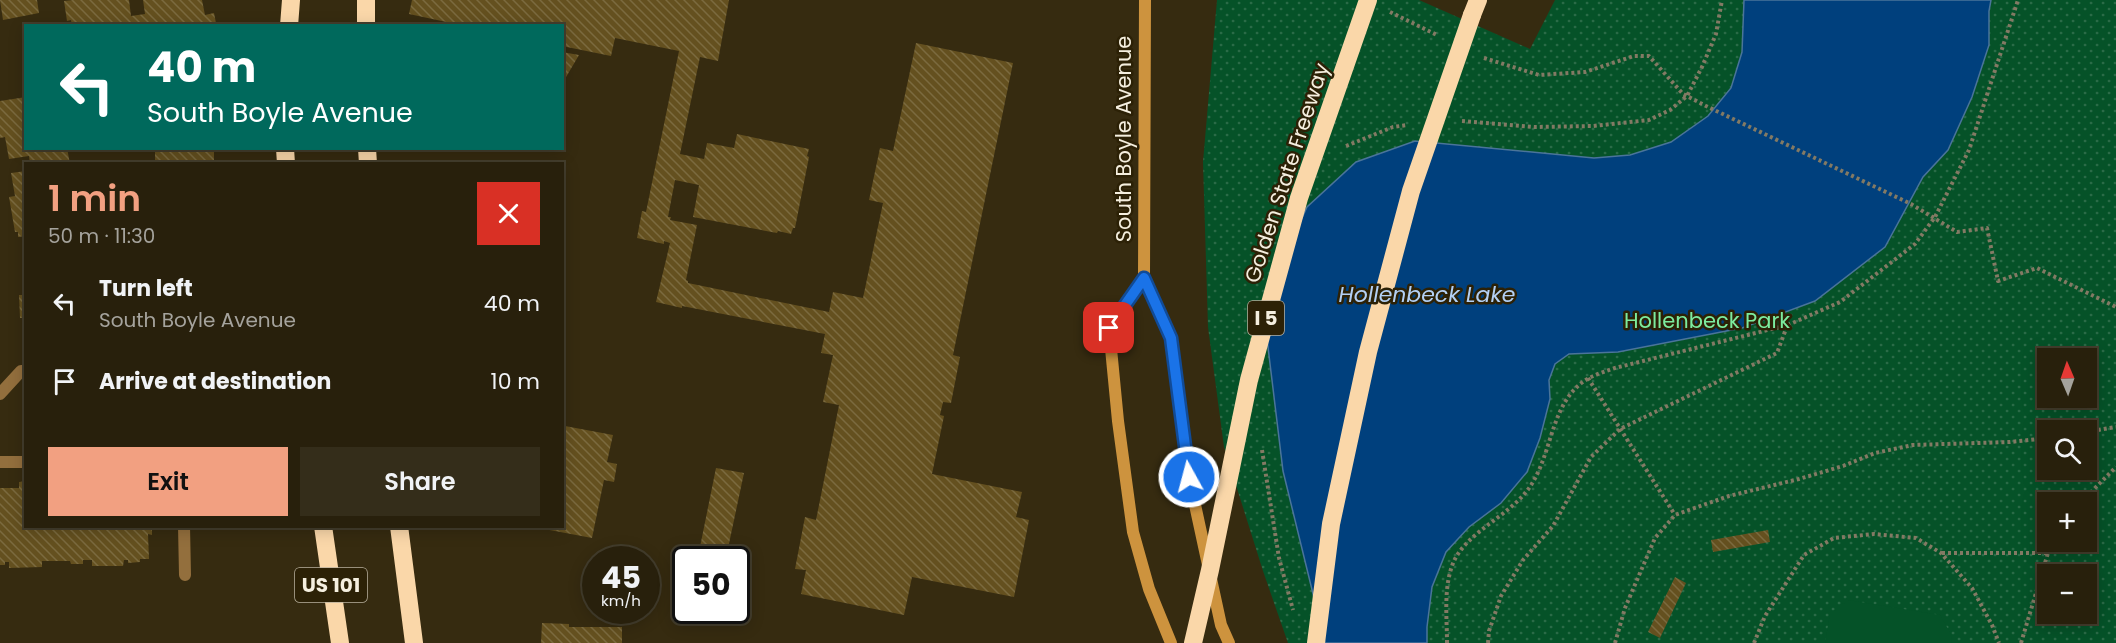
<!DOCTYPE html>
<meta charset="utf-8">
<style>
:root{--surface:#28200c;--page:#342d1a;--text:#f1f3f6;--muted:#a5a39d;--line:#443e2d;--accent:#f2a081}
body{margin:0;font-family:Poppins,sans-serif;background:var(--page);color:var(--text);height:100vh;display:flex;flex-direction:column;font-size:22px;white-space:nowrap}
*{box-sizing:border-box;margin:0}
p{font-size:20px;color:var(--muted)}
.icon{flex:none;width:33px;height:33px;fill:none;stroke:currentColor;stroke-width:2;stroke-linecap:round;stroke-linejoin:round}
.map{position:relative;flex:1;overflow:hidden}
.side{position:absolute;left:24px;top:162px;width:540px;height:366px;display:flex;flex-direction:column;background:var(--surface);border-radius:0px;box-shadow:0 3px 15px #0003,0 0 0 2px var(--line)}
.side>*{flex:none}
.banner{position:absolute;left:24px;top:24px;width:540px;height:126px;border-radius:0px;box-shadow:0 3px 15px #0003,0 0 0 2px var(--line);background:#00695c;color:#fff;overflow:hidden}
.needle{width:39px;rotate:358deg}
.fabs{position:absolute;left:2037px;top:348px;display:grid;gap:12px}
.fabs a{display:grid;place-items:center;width:60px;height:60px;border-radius:0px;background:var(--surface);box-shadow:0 3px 15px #0003,0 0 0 2px var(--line);font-size:30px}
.speed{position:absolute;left:582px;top:546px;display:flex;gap:12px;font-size:30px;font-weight:700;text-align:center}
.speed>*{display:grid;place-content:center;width:78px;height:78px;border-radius:50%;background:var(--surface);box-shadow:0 3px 15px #0003,0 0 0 2px var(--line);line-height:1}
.speed small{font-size:15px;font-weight:400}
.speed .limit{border:3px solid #111;border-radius:9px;background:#fff;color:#111}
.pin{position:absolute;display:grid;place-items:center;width:51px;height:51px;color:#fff;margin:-26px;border-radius:12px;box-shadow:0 3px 9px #0006}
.me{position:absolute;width:66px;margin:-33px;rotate:353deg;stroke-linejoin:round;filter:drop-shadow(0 0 4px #0008)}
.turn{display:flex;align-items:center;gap:21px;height:126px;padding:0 24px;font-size:27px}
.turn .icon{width:78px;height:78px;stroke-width:2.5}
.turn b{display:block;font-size:42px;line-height:51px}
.round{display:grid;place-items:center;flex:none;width:63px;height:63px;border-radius:0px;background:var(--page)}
.overview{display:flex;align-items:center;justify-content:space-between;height:102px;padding:0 24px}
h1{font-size:36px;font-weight:600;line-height:45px;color:var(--accent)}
.primary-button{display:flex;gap:12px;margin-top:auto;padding:12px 24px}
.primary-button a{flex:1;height:69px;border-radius:0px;background:var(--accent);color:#111;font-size:24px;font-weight:600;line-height:69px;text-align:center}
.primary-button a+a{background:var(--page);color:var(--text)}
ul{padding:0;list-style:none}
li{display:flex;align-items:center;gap:18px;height:78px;padding:0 24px}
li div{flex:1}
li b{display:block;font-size:22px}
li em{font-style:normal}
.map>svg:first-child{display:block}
</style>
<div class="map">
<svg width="2116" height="643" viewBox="0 0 2116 643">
<defs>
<pattern id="grass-dots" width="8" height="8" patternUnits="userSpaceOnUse" patternTransform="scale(1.5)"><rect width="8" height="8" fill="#055228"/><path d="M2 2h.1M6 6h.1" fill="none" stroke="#2a6b47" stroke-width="1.8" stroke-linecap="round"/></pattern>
<pattern id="building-back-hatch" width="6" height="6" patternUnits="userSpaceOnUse" patternTransform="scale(1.5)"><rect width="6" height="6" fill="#64501f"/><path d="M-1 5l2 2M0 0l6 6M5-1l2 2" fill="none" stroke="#7b6a3f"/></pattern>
</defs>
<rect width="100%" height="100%" fill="#362b10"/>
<path fill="url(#grass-dots)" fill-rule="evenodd" d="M 1217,0 L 1419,0 L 1530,49 L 1555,0 L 2116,0 L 2116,643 L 1288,643 L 1263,571 L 1224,447 L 1208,327 L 1203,162 ZM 2048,358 L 2086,358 L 2086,398 L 2048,398 ZM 2048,430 L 2086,430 L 2086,470 L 2048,470 ZM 2048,502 L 2086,502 L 2086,542 L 2048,542 ZM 2048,574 L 2086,574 L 2086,614 L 2048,614 Z"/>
<path fill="#055228" d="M 1848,600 L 1940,615 L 1952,636 L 1951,643 L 1825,643 L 1830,614 Z"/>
<path fill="#00407d" stroke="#4a749a" stroke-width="1.5" d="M 1744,0 L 1991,0 L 1989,11 L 1989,45 L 1972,97 L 1948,150 L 1923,177 L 1885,247 L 1815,301 L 1742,328 L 1618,352 L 1569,354 L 1555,364 L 1549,380 L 1550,399 L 1540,438 L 1527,472 L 1501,503 L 1469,527 L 1446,552 L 1432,587 L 1427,627 L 1427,643 L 1325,643 L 1283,471 L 1267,339 L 1285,255 L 1307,207 L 1356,162 L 1415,141 L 1594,158 L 1630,155 L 1671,142 L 1708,116 L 1731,88 L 1742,52 Z"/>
<path fill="url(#building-back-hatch)" d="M 0,0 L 37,0 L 39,13 L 3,20 Z
M 73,0 L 129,0 L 131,16 L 145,14 L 143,0 L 202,0 L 205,15 L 214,13 L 216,23 L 211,24 L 211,26 L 72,26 L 71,20 L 67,21 L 64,1 Z
M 412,0 L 729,0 L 718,61 L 700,57 L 680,154 L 704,159 L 707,143 L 734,148 L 737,134 L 809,149 L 807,156 L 809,157 L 795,228 L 793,228 L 791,234 L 778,231 L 777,233 L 693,217 L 699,185 L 675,180 L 668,217 L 671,217 L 670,220 L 697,225 L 686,280 L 688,281 L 688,283 L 829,312 L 833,292 L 863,298 L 883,203 L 869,200 L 880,148 L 893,151 L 916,43 L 1013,63 L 953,355 L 960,357 L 951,403 L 943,402 L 940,415 L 944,416 L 932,474 L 1022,492 L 1016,517 L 1029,520 L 1014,597 L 912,577 L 904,615 L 801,594 L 806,570 L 795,569 L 805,517 L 816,520 L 839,405 L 823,402 L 833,355 L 821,353 L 825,334 L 682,306 L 682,308 L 656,302 L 670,243 L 664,241 L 664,244 L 637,238 L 642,211 L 646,212 L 679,51 L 615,38 L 611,56 L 562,46 L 562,26 L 465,26 L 409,14 Z
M 562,52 L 579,55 L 562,84 Z
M 26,97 L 26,148 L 67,148 L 70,164 L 30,164 L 29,156 L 9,159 L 5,137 L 0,138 L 0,101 Z
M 155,148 L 214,148 L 214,164 L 155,164 Z
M 26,171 L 26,236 L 18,237 L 18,232 L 15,232 L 9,197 L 15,196 L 11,173 Z
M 22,269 L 26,269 L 26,336 L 24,336 L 23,318 L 20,318 L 19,295 L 23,295 Z
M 565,426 L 613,435 L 607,462 L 617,464 L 614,482 L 604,480 L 592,538 L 539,528 L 562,526 L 562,440 Z
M 716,468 L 744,473 L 727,553 L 700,547 Z
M 26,481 L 26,526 L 152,526 L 152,535 L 148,534 L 149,559 L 140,559 L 140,562 L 128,563 L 128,560 L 124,560 L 123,566 L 92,566 L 92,560 L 83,560 L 83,564 L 71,564 L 70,561 L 42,561 L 42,567 L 9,568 L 9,562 L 5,562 L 5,565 L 0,565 L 0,488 L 19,488 L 19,482 Z
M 1768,530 L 1770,542 L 1713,552 L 1711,540 Z
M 1675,577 L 1686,583 L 1660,638 L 1648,632 Z
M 542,623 L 569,624 L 569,627 L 622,627 L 622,643 L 541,643 Z"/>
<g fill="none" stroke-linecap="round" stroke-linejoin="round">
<path stroke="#837a64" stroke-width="4" stroke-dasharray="3 3" stroke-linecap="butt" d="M 1390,12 L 1437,35
M 1484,58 L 1539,75 L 1585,72 L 1634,56 L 1649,56 L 1683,94 L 1706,106 L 1911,204 L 1957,232 L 1987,228 L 1998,281 L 2037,268 L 2116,307
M 1462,121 L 1535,127 L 1593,126 L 1649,120 L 1670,110 L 1687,96 L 1702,67 L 1716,34 L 1722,0
M 1346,146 L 1393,127 L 1407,125
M 1588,378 L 1675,515
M 2086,432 L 2116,427
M 1262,450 L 1279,558 L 1293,610
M 2083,502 L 2093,490 L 2116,467
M 1942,553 L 2048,553
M 1447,643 C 1447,616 1443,586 1454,561 C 1467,533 1506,517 1526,492 C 1554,458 1548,401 1589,378 C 1597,374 1606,371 1615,368 L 1788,325 L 1840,302 L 1915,244 L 1935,217 L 1969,150 L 2018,0
M 1488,643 L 1489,631 L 1501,596 L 1523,560 L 1553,526 L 1591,457 L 1620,429 L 1777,353 L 1787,326
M 1615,643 L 1625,608 L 1655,538 L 1675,515 L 1729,496 L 1799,479 L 1843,466 L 1875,453 L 1913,445 L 2010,442 L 2048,438
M 1754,643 L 1765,616 L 1804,555 L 1834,538 L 1874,534 L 1916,538 L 1941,553 L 1972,588 L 1992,625 L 1999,643
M 2021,643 L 2048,553 L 2056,542"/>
<path stroke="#936f3d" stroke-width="12" d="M 0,462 L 26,462"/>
<path stroke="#936f3d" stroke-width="12" d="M 0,394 L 21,371 L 26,371
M 184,526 L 185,575"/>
<path stroke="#cd933e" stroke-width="12" d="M 1145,0 L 1144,277 L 1171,338 L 1189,477 L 1221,625 L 1229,643
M 1144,277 L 1109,328 L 1118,421 L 1133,532 L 1149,589 L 1171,643"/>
<path stroke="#fad7a9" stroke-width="18" d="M 1472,15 L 1478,0
M 289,26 L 291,0
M 366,26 L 366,0
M 285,148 L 286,164
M 367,148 L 368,164
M 323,526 L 340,643
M 399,526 L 414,643"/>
<path stroke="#fad7a9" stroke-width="18" d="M 1193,643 L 1210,570 L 1249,380 L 1299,198 L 1368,0
M 1316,643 L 1331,524 L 1368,352 L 1411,191 L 1472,15"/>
</g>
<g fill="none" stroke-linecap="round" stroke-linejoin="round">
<g stroke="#114b97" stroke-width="15">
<path id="route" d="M 1109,328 L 1144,278 L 1171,338 L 1189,477"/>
</g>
<use href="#route" stroke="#1a73e8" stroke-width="10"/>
</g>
<g text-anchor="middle" stroke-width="5" stroke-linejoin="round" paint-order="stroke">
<g fill="#2c2106" stroke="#b9b19e" stroke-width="1.5">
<rect x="1248" y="301" width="36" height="34" rx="4.5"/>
<rect x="295" y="568" width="72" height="34" rx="4.5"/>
</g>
<g font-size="20" font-weight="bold" fill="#f5efdf">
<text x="1266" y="325">I 5</text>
<text x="331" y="592">US 101</text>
</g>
<g font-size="21" fill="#f5efdf" stroke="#2c2106">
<text transform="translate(1124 139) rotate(-90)" y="7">South Boyle Avenue</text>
<text transform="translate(1287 173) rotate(-72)" y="7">Golden State Freeway</text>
</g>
<g font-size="21" fill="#7cec9f" stroke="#2c2106">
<text x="1707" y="328">Hollenbeck Park</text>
</g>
<g font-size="22" font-style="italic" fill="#b3d0f5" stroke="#2c2106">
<text x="1427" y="302">Hollenbeck Lake</text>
</g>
</g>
</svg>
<div class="fabs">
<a><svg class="needle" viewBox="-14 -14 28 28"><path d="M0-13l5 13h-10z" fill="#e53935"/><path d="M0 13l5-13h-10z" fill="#a5a39d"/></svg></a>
<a><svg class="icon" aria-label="search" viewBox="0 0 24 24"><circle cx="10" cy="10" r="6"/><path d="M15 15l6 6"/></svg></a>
<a>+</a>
<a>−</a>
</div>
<div class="speed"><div>45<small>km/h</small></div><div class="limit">50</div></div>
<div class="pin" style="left:1109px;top:328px;background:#d93025"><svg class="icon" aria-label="arrive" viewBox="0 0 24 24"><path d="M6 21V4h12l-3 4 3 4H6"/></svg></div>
<svg class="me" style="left:1189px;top:477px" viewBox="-20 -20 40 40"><circle r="17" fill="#1a73e8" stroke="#fff" stroke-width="3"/><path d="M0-11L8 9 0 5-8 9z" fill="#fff"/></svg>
<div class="banner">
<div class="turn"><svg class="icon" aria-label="left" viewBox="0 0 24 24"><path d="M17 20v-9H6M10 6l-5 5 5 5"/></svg><div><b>40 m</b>South Boyle Avenue</div></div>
</div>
<section class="side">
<div class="overview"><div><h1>1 min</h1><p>50 m · 11:30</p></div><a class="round" style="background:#d93025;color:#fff"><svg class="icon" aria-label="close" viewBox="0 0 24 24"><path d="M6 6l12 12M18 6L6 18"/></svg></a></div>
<ul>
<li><svg class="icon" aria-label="left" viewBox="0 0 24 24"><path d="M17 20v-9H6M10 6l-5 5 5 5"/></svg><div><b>Turn left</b><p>South Boyle Avenue</p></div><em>40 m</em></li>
<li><svg class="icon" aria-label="arrive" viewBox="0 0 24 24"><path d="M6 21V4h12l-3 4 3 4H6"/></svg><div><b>Arrive at destination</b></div><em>10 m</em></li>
</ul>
<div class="primary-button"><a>Exit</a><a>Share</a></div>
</section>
</div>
